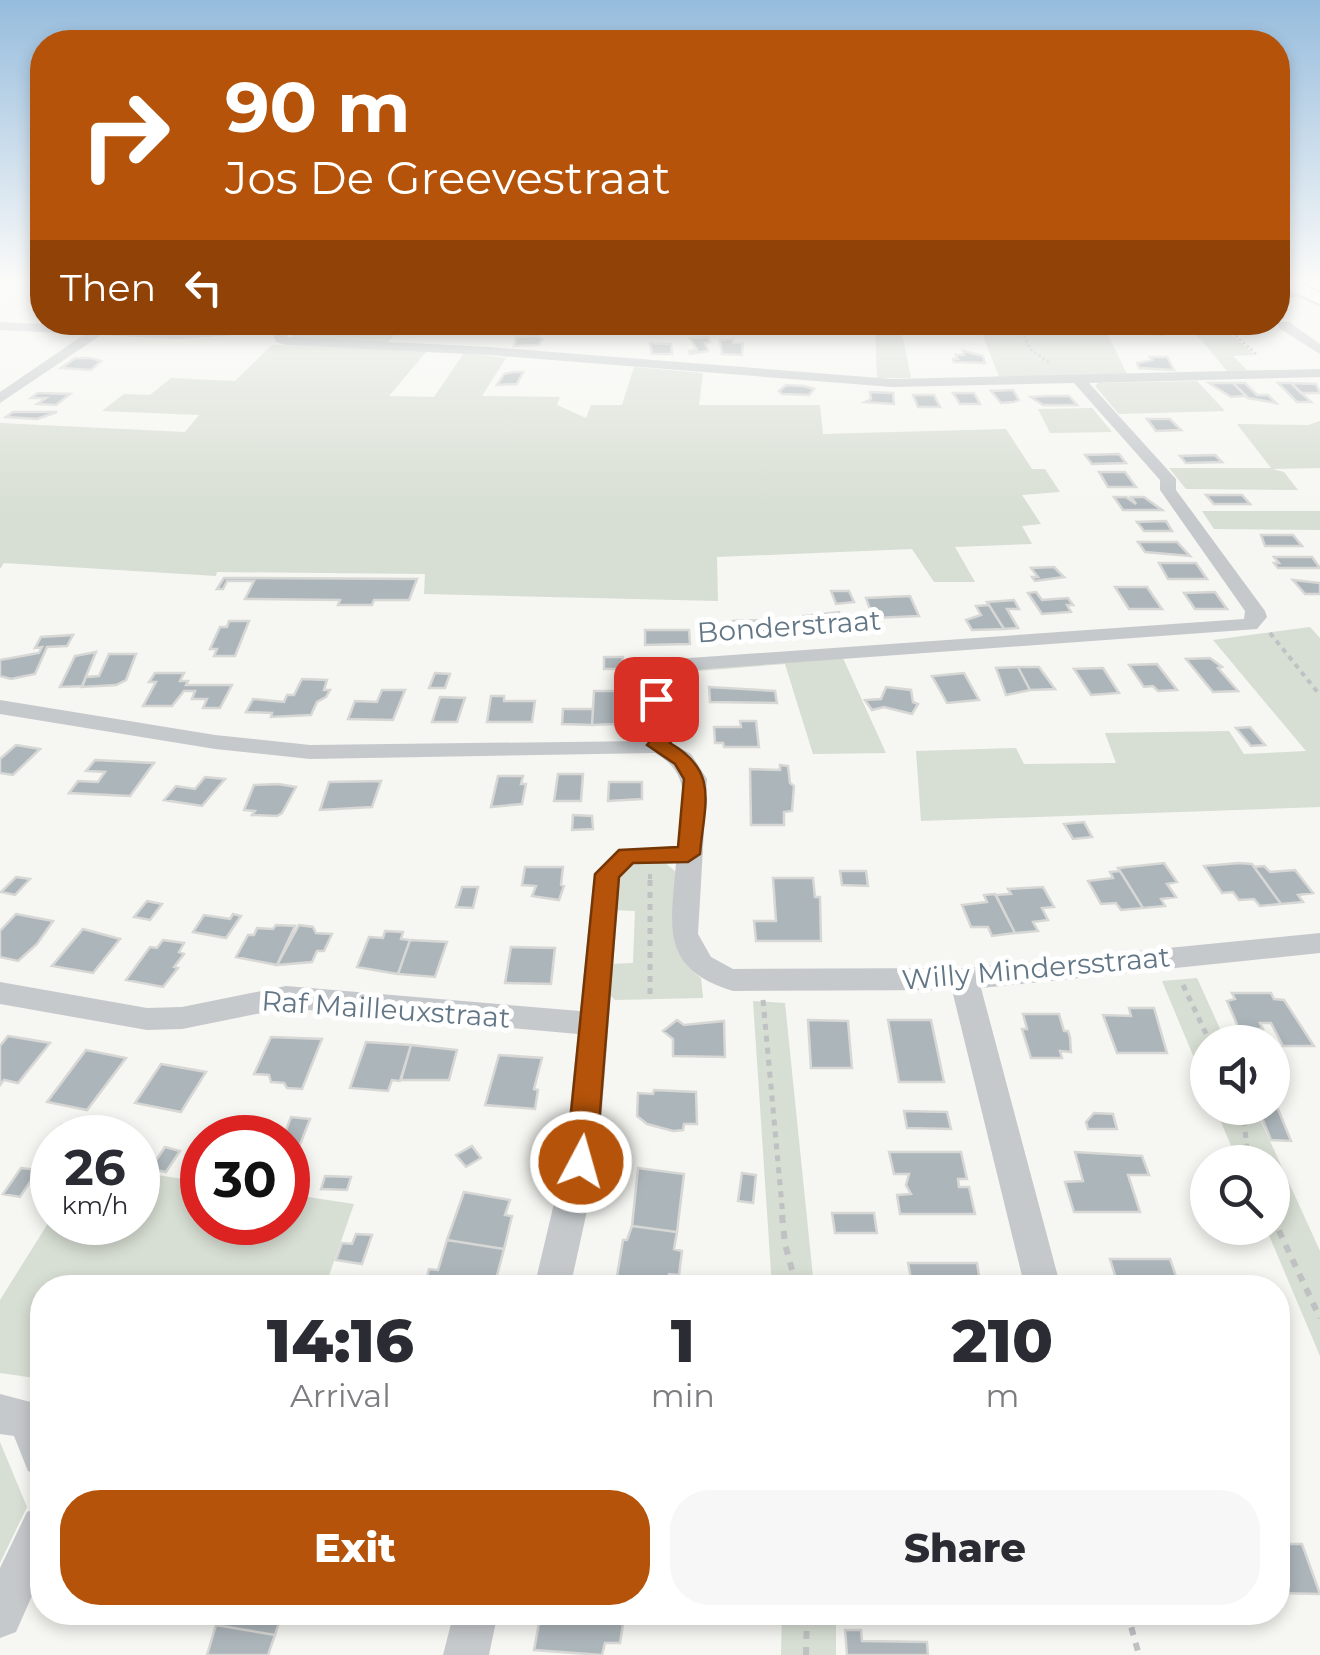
<!DOCTYPE html>
<style>
:root{--surface:#fff;--page:#f7f7f7;--text:#2b2b33;--muted:#7c7c81;--accent:#b45309}
body{margin:0;font-family:Montserrat,sans-serif;background:var(--page);color:var(--text);height:100vh;display:flex;flex-direction:column;font-size:38px;white-space:nowrap}
*{box-sizing:border-box;margin:0}
p{font-size:32px;color:var(--muted)}
.icon{flex:none;width:55px;height:55px;fill:none;stroke:currentColor;stroke-width:2;stroke-linecap:round;stroke-linejoin:round}
.map{position:relative;flex:1;overflow:hidden}
.panel{position:absolute;left:30px;top:1275px;width:1260px;height:350px;display:flex;flex-direction:column;background:var(--surface);border-radius:40px;box-shadow:0 5px 15px #0003}
.panel>*{flex:none}
.banner{position:absolute;left:30px;top:30px;width:1260px;height:305px;border-radius:40px;box-shadow:0 5px 15px #0003;background:#b45309;color:#fff;overflow:hidden}
.controls{position:absolute;left:1190px;top:1025px;display:grid;gap:20px}
.controls a{display:grid;place-items:center;width:100px;height:100px;border-radius:50%;background:var(--surface);box-shadow:0 5px 15px #0003;font-size:50px}
.speed{position:absolute;left:30px;top:1115px;display:flex;gap:20px;font-size:50px;font-weight:700;text-align:center}
.speed>*{display:grid;place-content:center;width:130px;height:130px;border-radius:50%;background:var(--surface);box-shadow:0 5px 15px #0003;line-height:1}
.speed small{font-size:25px;font-weight:400}
.speed .limit{border:15px solid #d22;background:#fff;color:#111}
.pin{position:absolute;display:grid;place-items:center;width:85px;height:85px;color:#fff;margin:-42px;border-radius:20px;box-shadow:0 5px 15px #0006}
.me{position:absolute;width:110px;margin:-55px;rotate:6deg;stroke-linejoin:round;filter:drop-shadow(0 0 8px #0008)}
.turn{display:flex;align-items:center;gap:35px;height:210px;padding:0 30px;font-size:45px}
.turn .icon{width:130px;height:130px;stroke-width:2.5}
.turn b{display:block;font-size:70px;line-height:85px}
.then{display:flex;align-items:center;height:95px;padding:0 30px;background:#0003;gap:20px;font-size:38px}
.eta{display:flex;justify-content:space-evenly;align-items:center;height:170px;text-align:center}
.eta b{font-size:60px;font-weight:800;line-height:70px}
.primary-button{display:flex;gap:20px;margin-top:auto;padding:20px 30px}
.primary-button a{flex:1;height:115px;border-radius:40px;background:var(--accent);color:#fff;font-size:40px;font-weight:800;line-height:115px;text-align:center}
.primary-button a+a{background:var(--page);color:var(--text)}
.map>svg:first-child{display:block}
</style>
<div class="map">
<svg width="1320" height="1655" viewBox="0 0 1320 1655">
<rect width="100%" height="100%" fill="#f6f6f2"/>
<path fill="#d7ded3" d="M 1101,322 L 1104,326 L 1160,328 L 1164,336 L 1107,333 L 1127,374 L 999,377 L 981,331 L 931,328 L 902,334 L 911,378 L 877,378 L 875,324 L 855,323 Z
M 376,323 L 405,323 L 387,343 L 293,338 L 289,332 Z
M 1187,323 L 1218,323 L 1255,355 L 1233,356 L 1248,371 L 1227,371 Z
M 272,345 L 427,351 L 389,396 L 434,397 L 464,353 L 506,358 L 482,396 L 560,397 L 557,405 L 586,418 L 591,405 L 622,405 L 634,367 L 703,373 L 699,405 L 820,405 L 823,434 L 1006,429 L 1032,469 L 1045,469 L 1060,492 L 1022,495 L 1041,524 L 1022,526 L 1032,544 L 955,547 L 975,582 L 934,582 L 912,549 L 717,557 L 718,601 L 424,594 L 425,574 L 217,572 L 216,576 L 4,563 L 0,569 L 0,423 L 185,432 L 199,415 L 102,411 L 124,394 L 150,395 L 171,378 L 235,381 Z
M 1197,381 L 1225,411 L 1119,414 L 1095,386 L 1098,383 Z
M 1092,408 L 1112,432 L 1050,433 L 1038,409 Z
M 1320,421 L 1320,468 L 1273,469 L 1284,472 L 1298,490 L 1186,489 L 1169,468 L 1271,468 L 1237,424 L 1308,425 Z
M 1202,511 L 1320,511 L 1320,530 L 1214,529 Z
M 1310,627 L 1320,638 L 1320,807 L 921,821 L 916,751 L 1016,748 L 1024,764 L 1116,763 L 1105,733 L 1229,731 L 1244,754 L 1306,751 L 1213,640 Z
M 842,656 L 886,753 L 813,754 L 785,664 L 686,672 L 686,667 Z
M 630,679 L 643,679 L 641,689 L 658,719 L 654,732 L 627,743 L 630,739 Z
M 663,861 L 676,872 C 674,915 663,950 701,978 L 703,998 L 615,1000 L 609,994 L 609,964 L 633,963 L 635,911 L 613,910 L 617,873 L 625,863 Z
M 1197,978 L 1226,1042 L 1208,1042 L 1207,1089 L 1162,981 Z
M 753,1001 L 785,1003 L 814,1287 L 772,1287 Z
M 1215,1108 L 1255,1108 L 1320,1251 L 1320,1356 L 1266,1228 L 1272,1228 L 1272,1162 L 1238,1162 Z
M 138,1172 L 202,1182 L 202,1222 L 288,1222 L 288,1194 L 354,1204 L 325,1287 L 42,1288 L 42,1379 L 0,1373 L 0,1300 L 52,1217 L 52,1222 L 138,1222 Z
M 0,1442 L 27,1507 L 0,1563 Z
M 782,1613 L 836,1613 L 836,1655 L 781,1655 Z"/>
<path fill="#acb5ba" stroke="#d7d7d5" stroke-width="2.5" d="M 537,336 L 543,339 L 539,345 L 514,346 L 516,337 Z
M 708,337 L 710,342 L 705,343 L 708,351 L 690,354 L 689,351 L 697,350 L 690,338 Z
M 733,339 L 733,343 L 743,343 L 742,355 L 722,354 L 720,340 Z
M 650,343 L 671,344 L 672,354 L 652,354 Z
M 963,351 L 983,356 L 985,363 L 954,362 L 953,359 L 958,359 L 956,355 L 964,355 Z
M 1150,357 L 1167,357 L 1174,370 L 1139,368 L 1137,363 L 1152,360 Z
M 75,358 L 91,358 L 101,361 L 91,370 L 61,368 Z
M 514,372 L 523,372 L 517,384 L 497,385 L 504,374 Z
M 1209,383 L 1233,383 L 1246,396 L 1231,397 Z
M 1233,383 L 1245,383 L 1257,395 L 1268,395 L 1276,403 L 1248,398 Z
M 1278,383 L 1291,383 L 1311,402 L 1297,402 Z
M 1291,383 L 1316,384 L 1320,393 L 1301,393 Z
M 786,385 L 804,386 L 814,389 L 809,395 L 782,394 L 779,391 Z
M 1013,390 L 1019,400 L 1014,402 L 1001,403 L 991,391 Z
M 870,392 L 893,393 L 894,404 L 865,402 L 871,399 Z
M 38,393 L 70,394 L 56,405 L 37,404 L 46,398 L 31,398 Z
M 953,393 L 974,393 L 980,404 L 960,404 Z
M 913,395 L 934,395 L 940,407 L 918,407 Z
M 1047,396 L 1069,396 L 1077,405 L 1043,405 L 1031,397 Z
M 13,412 L 57,412 L 37,419 L 6,417 Z
M 1147,419 L 1170,419 L 1181,430 L 1156,431 Z
M 1119,454 L 1126,463 L 1092,464 L 1085,455 Z
M 1215,455 L 1222,462 L 1186,463 L 1180,456 Z
M 1099,472 L 1125,472 L 1136,487 L 1108,487 Z
M 1206,495 L 1242,495 L 1250,504 L 1214,504 Z
M 1114,497 L 1126,497 L 1136,504 L 1131,497 L 1144,497 L 1162,510 L 1123,510 Z
M 1166,521 L 1172,531 L 1144,531 L 1137,522 Z
M 1261,535 L 1293,535 L 1302,546 L 1265,546 Z
M 1138,542 L 1177,542 L 1190,556 L 1145,552 Z
M 1274,557 L 1312,557 L 1320,568 L 1278,568 L 1274,563 L 1279,563 Z
M 1159,563 L 1196,563 L 1207,579 L 1168,579 Z
M 1054,567 L 1064,577 L 1035,581 L 1032,577 L 1038,577 L 1031,568 Z
M 224,578 L 257,578 L 417,579 L 409,600 L 374,600 L 372,605 L 338,605 L 340,600 L 245,599 L 254,581 L 227,581 L 223,589 L 217,589 Z
M 1293,580 L 1320,583 L 1320,594 L 1305,594 Z
M 1115,587 L 1147,587 L 1162,609 L 1129,609 Z
M 831,591 L 849,591 L 854,602 L 836,604 Z
M 1036,592 L 1042,600 L 1068,598 L 1073,605 L 1067,605 L 1071,612 L 1042,614 L 1028,593 Z
M 1215,592 L 1227,609 L 1195,609 L 1184,593 Z
M 910,596 L 919,616 L 873,618 L 866,598 Z
M 1014,600 L 1019,609 L 1007,609 L 1018,628 L 1004,629 L 987,602 Z
M 989,605 L 1004,629 L 972,630 L 966,620 L 981,615 L 976,606 Z
M 839,612 L 844,628 L 808,629 L 804,616 Z
M 764,620 L 768,634 L 735,637 L 733,621 Z
M 229,621 L 249,621 L 235,656 L 214,656 L 217,649 L 210,649 L 220,627 L 227,627 Z
M 645,630 L 689,630 L 690,644 L 645,645 Z
M 73,635 L 67,646 L 47,647 L 35,674 L 11,679 L 0,676 L 0,660 L 39,653 L 42,647 L 35,648 L 41,637 Z
M 96,652 L 82,686 L 60,687 L 75,656 Z
M 109,654 L 136,654 L 126,680 L 116,685 L 82,687 L 86,677 L 99,676 Z
M 604,657 L 623,657 L 622,669 L 604,669 Z
M 1210,658 L 1222,667 L 1218,668 L 1238,691 L 1213,692 L 1186,659 Z
M 1157,664 L 1177,690 L 1158,691 L 1153,686 L 1144,687 L 1129,665 Z
M 1018,667 L 1030,690 L 1006,695 L 996,668 Z
M 1018,667 L 1039,667 L 1055,689 L 1030,690 Z
M 1103,668 L 1119,693 L 1091,695 L 1074,669 Z
M 155,673 L 184,673 L 180,681 L 188,681 L 186,685 L 232,685 L 220,708 L 203,708 L 207,699 L 192,699 L 195,691 L 184,691 L 172,706 L 143,706 L 156,682 L 149,682 Z
M 435,673 L 450,674 L 445,688 L 429,688 Z
M 964,673 L 979,700 L 947,703 L 932,676 Z
M 302,679 L 327,680 L 324,690 L 330,690 L 326,697 L 317,702 L 311,715 L 271,717 L 272,713 L 246,712 L 253,699 L 284,702 L 287,695 L 294,695 Z
M 709,687 L 775,691 L 777,703 L 710,702 Z
M 886,687 L 911,690 L 913,702 L 918,704 L 912,714 L 884,707 L 872,710 L 865,700 L 881,699 Z
M 382,690 L 405,690 L 393,720 L 348,719 L 355,701 L 377,702 Z
M 594,691 L 615,691 L 615,724 L 592,725 Z
M 491,696 L 504,696 L 504,701 L 535,701 L 532,722 L 487,722 Z
M 440,697 L 465,698 L 457,722 L 432,722 Z
M 563,709 L 593,709 L 592,725 L 562,724 Z
M 740,721 L 756,721 L 759,747 L 724,747 L 723,743 L 715,743 L 714,727 L 741,727 Z
M 1250,727 L 1265,745 L 1251,746 L 1236,728 Z
M 16,745 L 40,749 L 13,775 L 0,773 L 0,759 Z
M 95,760 L 154,763 L 130,796 L 69,793 L 78,781 L 98,782 L 105,772 L 86,771 Z
M 780,765 L 788,766 L 790,783 L 794,786 L 792,811 L 784,812 L 784,825 L 751,825 L 750,769 L 780,770 Z
M 558,774 L 583,774 L 581,801 L 554,801 Z
M 498,776 L 523,776 L 521,784 L 526,784 L 522,804 L 491,807 Z
M 205,777 L 225,779 L 202,806 L 164,800 L 176,786 L 195,789 Z
M 381,781 L 372,807 L 320,810 L 329,782 Z
M 609,782 L 642,782 L 642,799 L 608,801 Z
M 278,784 L 296,787 L 282,813 L 277,816 L 252,815 L 255,811 L 244,810 L 254,785 Z
M 573,815 L 592,816 L 593,829 L 572,830 Z
M 1084,822 L 1092,837 L 1073,839 L 1064,824 Z
M 1164,863 L 1177,882 L 1167,884 L 1176,897 L 1161,899 L 1165,906 L 1143,908 L 1118,868 Z
M 1239,863 L 1252,864 L 1281,904 L 1260,906 L 1254,899 L 1239,900 L 1233,892 L 1222,893 L 1204,866 Z
M 1264,866 L 1270,872 L 1295,870 L 1313,893 L 1298,895 L 1303,902 L 1281,904 L 1254,867 Z
M 525,867 L 563,867 L 561,885 L 564,886 L 559,900 L 532,896 L 536,886 L 522,885 Z
M 840,871 L 866,871 L 868,886 L 842,885 Z
M 1120,871 L 1143,908 L 1121,910 L 1116,903 L 1101,904 L 1088,881 L 1113,878 L 1110,872 Z
M 16,877 L 30,879 L 15,895 L 1,892 Z
M 773,878 L 813,878 L 815,897 L 820,897 L 821,941 L 756,941 L 754,921 L 776,921 Z
M 462,887 L 478,887 L 473,908 L 456,907 Z
M 1043,887 L 1054,907 L 1042,908 L 1048,920 L 1033,922 L 1038,931 L 1015,933 L 996,895 L 1011,894 L 1008,889 Z
M 995,894 L 1015,933 L 992,936 L 988,927 L 971,927 L 962,905 L 987,902 L 984,895 Z
M 147,901 L 162,904 L 150,920 L 134,917 Z
M 16,914 L 53,921 L 37,944 L 18,961 L 0,957 L 0,931 Z
M 233,914 L 241,916 L 226,938 L 193,932 L 204,915 L 230,919 Z
M 276,925 L 295,926 L 277,965 L 236,957 L 248,935 L 254,935 L 257,928 L 273,929 Z
M 299,925 L 313,927 L 316,933 L 332,934 L 324,951 L 317,951 L 312,962 L 277,965 Z
M 83,929 L 120,939 L 93,973 L 52,966 Z
M 385,931 L 403,932 L 401,939 L 410,940 L 398,974 L 357,967 L 369,937 L 383,938 Z
M 163,940 L 184,943 L 179,952 L 184,954 L 174,967 L 178,968 L 163,987 L 126,980 L 150,947 L 157,948 Z
M 410,940 L 447,942 L 435,977 L 398,974 Z
M 511,947 L 555,948 L 551,984 L 505,983 Z
M 1232,993 L 1271,993 L 1274,999 L 1284,1000 L 1314,1046 L 1283,1046 L 1271,1023 L 1260,1023 L 1263,1029 L 1239,1029 L 1227,1001 L 1235,999 Z
M 1129,1008 L 1154,1008 L 1167,1053 L 1117,1053 L 1103,1015 L 1131,1016 Z
M 1023,1014 L 1059,1014 L 1064,1031 L 1068,1031 L 1070,1037 L 1071,1052 L 1060,1051 L 1062,1058 L 1031,1058 L 1022,1029 L 1027,1029 Z
M 677,1020 L 684,1025 L 724,1021 L 725,1057 L 673,1056 L 673,1039 L 663,1031 Z
M 808,1020 L 848,1021 L 852,1068 L 811,1068 Z
M 888,1020 L 931,1020 L 944,1082 L 899,1082 Z
M 8,1036 L 50,1043 L 18,1083 L 4,1080 L 0,1085 L 0,1046 Z
M 271,1037 L 322,1039 L 302,1089 L 287,1088 L 284,1083 L 271,1082 L 269,1075 L 254,1074 Z
M 366,1042 L 411,1045 L 400,1081 L 392,1080 L 388,1091 L 350,1088 Z
M 411,1045 L 457,1050 L 449,1080 L 401,1080 Z
M 86,1050 L 126,1058 L 87,1110 L 47,1102 Z
M 499,1055 L 542,1058 L 534,1089 L 538,1090 L 535,1109 L 485,1105 Z
M 161,1064 L 206,1072 L 181,1112 L 135,1103 Z
M 654,1090 L 696,1092 L 697,1124 L 684,1124 L 683,1130 L 673,1131 L 647,1124 L 637,1116 L 638,1093 L 653,1094 Z
M 1258,1108 L 1278,1109 L 1291,1141 L 1271,1140 Z
M 904,1111 L 947,1112 L 951,1129 L 907,1128 Z
M 1094,1113 L 1113,1114 L 1117,1129 L 1088,1129 L 1086,1122 Z
M 291,1117 L 310,1119 L 292,1165 L 288,1165 L 288,1138 L 283,1138 Z
M 62,1125 L 88,1130 L 83,1138 L 53,1138 Z
M 472,1146 L 481,1158 L 466,1167 L 456,1155 Z
M 165,1147 L 180,1151 L 166,1172 L 150,1169 Z
M 889,1152 L 961,1152 L 967,1179 L 958,1179 L 959,1187 L 969,1187 L 975,1214 L 900,1214 L 897,1195 L 911,1194 L 906,1185 L 909,1174 L 894,1174 Z
M 1075,1152 L 1142,1156 L 1149,1175 L 1128,1175 L 1140,1212 L 1074,1212 L 1065,1182 L 1083,1181 Z
M 21,1168 L 38,1170 L 20,1197 L 3,1194 Z
M 638,1168 L 684,1174 L 677,1232 L 632,1226 Z
M 742,1173 L 756,1175 L 753,1203 L 738,1201 Z
M 325,1176 L 351,1177 L 347,1190 L 321,1189 Z
M 464,1192 L 510,1200 L 505,1215 L 512,1216 L 504,1249 L 447,1240 Z
M 832,1213 L 874,1213 L 877,1233 L 835,1233 Z
M 632,1226 L 677,1232 L 674,1249 L 682,1251 L 679,1275 L 669,1274 L 667,1288 L 636,1288 L 616,1282 L 623,1240 L 627,1240 Z
M 356,1234 L 372,1235 L 362,1264 L 336,1260 L 342,1243 L 352,1244 Z
M 447,1240 L 504,1249 L 495,1283 L 486,1282 L 485,1288 L 424,1288 L 429,1269 L 438,1270 Z
M 1110,1259 L 1170,1259 L 1180,1288 L 1119,1288 Z
M 908,1263 L 977,1263 L 981,1287 L 908,1288 L 912,1284 Z
M 1278,1539 L 1279,1544 L 1302,1544 L 1320,1594 L 1278,1593 Z
M 222,1612 L 282,1612 L 275,1635 L 216,1625 Z
M 541,1612 L 625,1612 L 620,1643 L 605,1643 L 602,1655 L 534,1650 Z
M 216,1625 L 275,1635 L 268,1655 L 207,1655 Z
M 845,1630 L 861,1630 L 862,1641 L 927,1642 L 928,1655 L 847,1655 Z"/>
<g fill="none" stroke-linecap="round" stroke-linejoin="round">
<g stroke="#b5bbbf" stroke-width="5">
<path id="secondary" d="M 1278,280 L 1293,280 L 1320,293 L 1320,304 L 1278,285 Z"/>
</g>
<path stroke="#bfc1c3" stroke-width="2.5" stroke-dasharray="2.5 2.5" stroke-linecap="butt" d="M 1018,322 L 1030,349 L 1051,364
M 1221,322 L 1256,354"/>
<path stroke="#bfc1c3" stroke-width="4" stroke-dasharray="5 5" stroke-linecap="butt" d="M 1270,633 L 1320,695
M 650,874 L 650,882"/>
<path stroke="#bfc1c3" stroke-width="5" stroke-dasharray="6 6" stroke-linecap="butt" d="M 650,880 L 650,999
M 1183,985 L 1210,1042
M 763,1000 L 783,1217
M 1243,1108 L 1248,1162"/>
<path stroke="#bfc1c3" stroke-width="6" stroke-dasharray="8 8" stroke-linecap="butt" d="M 782,1215 L 785,1244 L 797,1288
M 1272,1216 L 1320,1318
M 1127,1612 L 1139,1655
M 806,1655 L 807,1612"/>
<path fill="#c5c9cc" fill-rule="evenodd" d="M 1278,283 L 1314,293 L 1291,298 L 1278,292 Z
M 0,322 L 178,331 L 290,322 L 352,322 L 284,331 L 288,337 L 489,347 L 892,379 L 1320,369 L 1320,377 L 1089,383 L 1176,479 L 1176,490 L 1265,611 L 1267,617 L 1257,629 L 677,671 L 665,675 L 660,688 L 680,709 L 686,723 L 671,743 L 691,754 L 707,779 L 698,934 L 711,957 L 733,969 L 964,968 L 1320,933 L 1320,953 L 981,988 L 1061,1288 L 1025,1288 L 952,990 L 733,991 C 659,968 671,927 676,863 L 634,864 L 620,877 L 598,1161 L 570,1288 L 534,1288 L 564,1161 L 578,1034 L 286,1008 L 182,1029 L 147,1030 L 0,1004 L 0,982 L 147,1008 L 182,1007 L 286,986 L 580,1011 L 594,874 L 618,850 L 678,846 C 681,805 695,776 655,753 L 310,759 L 215,749 L 0,714 L 0,700 L 215,735 L 310,745 L 646,741 L 664,723 L 638,689 L 649,667 L 675,659 L 1244,619 L 1245,611 L 1160,490 L 1160,480 L 1074,383 L 892,387 L 489,355 L 286,345 L 276,342 L 272,332 L 178,339 L 101,335 L 0,403 L 0,392 L 85,334 L 0,330 Z
M 1279,322 L 1289,322 L 1320,344 L 1320,354 L 1279,328 Z
M 0,1394 L 42,1405 L 42,1477 L 28,1471 L 14,1436 L 0,1434 Z
M 42,1506 L 42,1573 L 16,1632 L 0,1638 L 0,1568 L 27,1512 Z
M 454,1612 L 498,1612 L 489,1655 L 443,1655 Z"/>
<use href="#secondary" fill="#fff" fill-rule="evenodd"/>
</g>
<linearGradient id="sky" x2="0" y2="1"><stop stop-color="#96bcdd"/><stop offset="0.55" stop-color="#fbfbf9"/><stop offset="1" stop-color="#fbfbf9" stop-opacity="0"/></linearGradient>
<rect width="1320" height="511" fill="url(#sky)"/>
<path fill="#b45309" stroke="#753606" stroke-width="2.5" d="M 656,693 L 679,709 L 686,723 L 670,743 C 720,772 704,804 700,854 L 688,862 L 633,863 L 619,877 L 596,1162 L 592,1171 L 581,1174 L 571,1171 L 566,1162 L 595,874 L 619,850 L 678,847 L 684,779 L 675,764 L 647,745 L 665,723 L 646,699 Z"/>
<g text-anchor="middle" stroke-width="10" stroke-linejoin="round" paint-order="stroke">
<g font-size="28" fill="#637685" stroke="#fff">
<text transform="translate(789 626) rotate(-4)" y="10">Bonderstraat</text>
<text transform="translate(1036 968) rotate(-5)" y="10">Willy Mindersstraat</text>
<text transform="translate(386 1009) rotate(4)" y="10">Raf Mailleuxstraat</text>
</g>
</g>
</svg>
<div class="controls">
<a><svg class="icon" aria-label="sound" viewBox="0 0 24 24"><path d="M4 9h4l5-4v14l-5-4H4zM17 9q2 3 0 6"/></svg></a>
<a><svg class="icon" aria-label="search" viewBox="0 0 24 24"><circle cx="10" cy="10" r="6"/><path d="M15 15l6 6"/></svg></a>
</div>
<div class="speed"><div>26<small>km/h</small></div><div class="limit">30</div></div>
<div class="pin" style="left:656px;top:699px;background:#d93025"><svg class="icon" aria-label="arrive" viewBox="0 0 24 24"><path d="M6 21V4h12l-3 4 3 4H6"/></svg></div>
<svg class="me" style="left:581px;top:1162px" viewBox="-20 -20 40 40"><circle r="17" fill="#b45309" stroke="#fff" stroke-width="3"/><path d="M0-11L8 9 0 5-8 9z" fill="#fff"/></svg>
<div class="banner">
<div class="turn"><svg class="icon" aria-label="right" viewBox="0 0 24 24"><path d="M7 20v-9h11M14 6l5 5-5 5"/></svg><div><b>90 m</b>Jos De Greevestraat</div></div>
<div class="then">Then<svg class="icon" aria-label="left" viewBox="0 0 24 24"><path d="M17 20v-9H6M10 6l-5 5 5 5"/></svg></div>
</div>
<section class="panel">
<div class="eta">
<div><b>14:16</b><p>Arrival</p></div>
<div><b>1</b><p>min</p></div>
<div><b>210</b><p>m</p></div>
</div>
<div class="primary-button"><a>Exit</a><a>Share</a></div>
</section>
</div>
